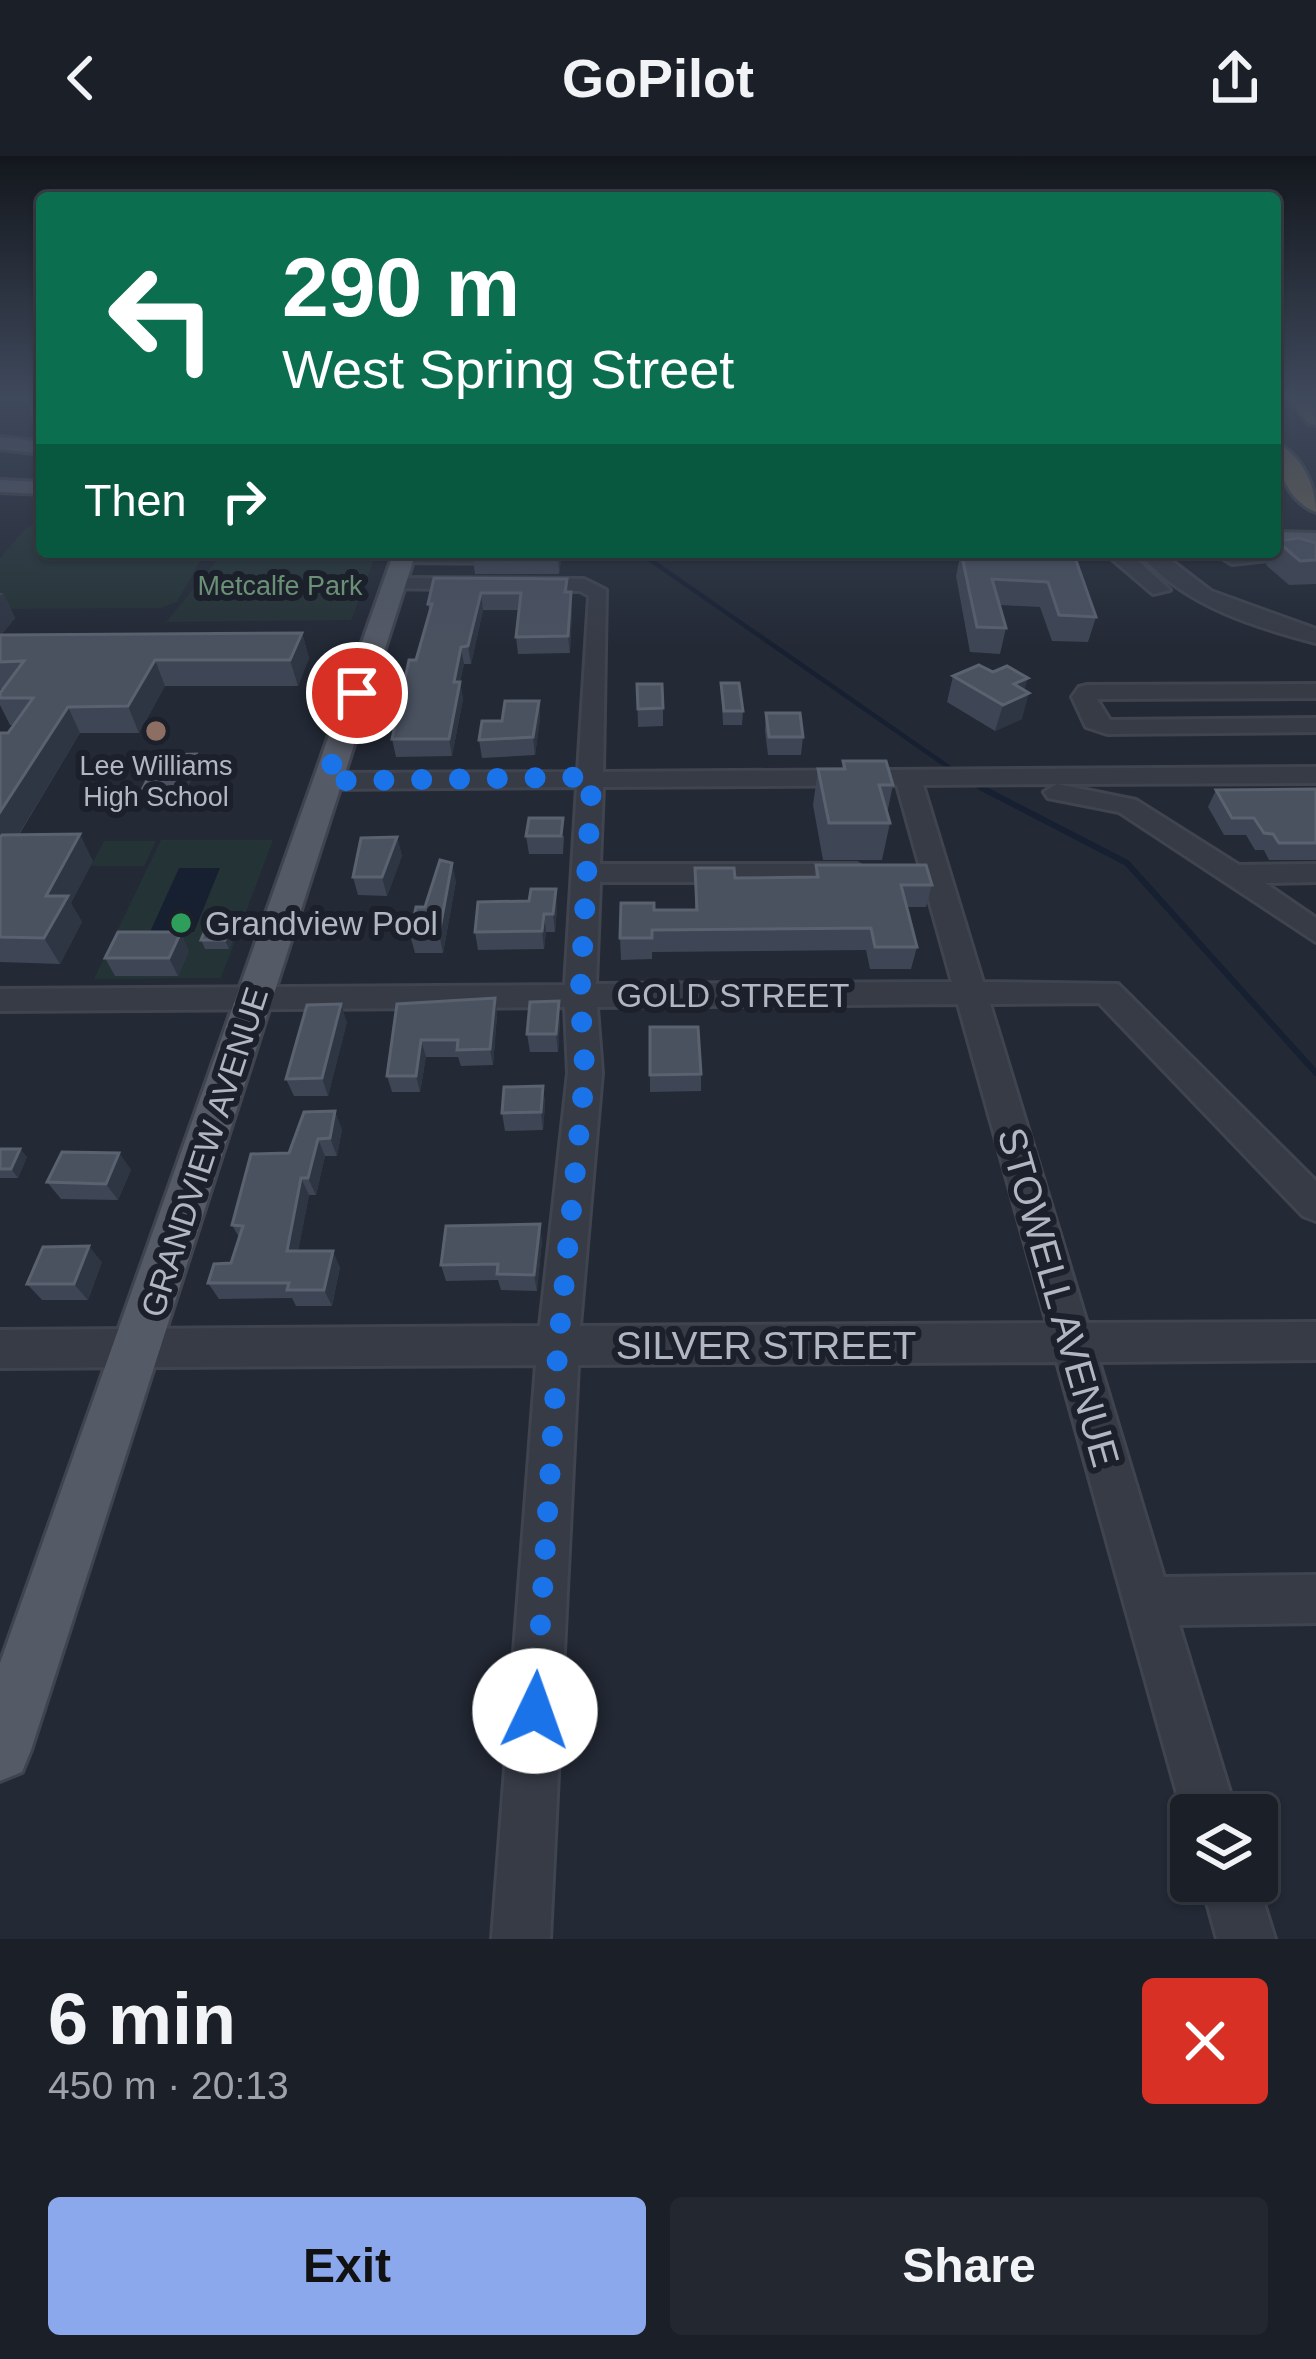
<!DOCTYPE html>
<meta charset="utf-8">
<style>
:root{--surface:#1a1f28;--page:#232730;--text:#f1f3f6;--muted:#9fa2a8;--line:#383d45;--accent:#8ca8ec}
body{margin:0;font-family:Arial,sans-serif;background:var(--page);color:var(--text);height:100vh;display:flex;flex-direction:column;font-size:45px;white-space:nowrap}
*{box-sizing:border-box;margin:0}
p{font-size:39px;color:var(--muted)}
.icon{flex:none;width:66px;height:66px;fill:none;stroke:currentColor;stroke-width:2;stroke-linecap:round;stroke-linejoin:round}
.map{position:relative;height:1783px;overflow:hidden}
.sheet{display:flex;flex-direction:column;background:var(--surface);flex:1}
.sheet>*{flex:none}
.guide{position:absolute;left:36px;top:36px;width:1245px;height:366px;border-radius:12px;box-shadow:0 3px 9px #0004,0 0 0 3px var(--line);background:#0b6e4f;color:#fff;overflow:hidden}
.fabs{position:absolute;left:1170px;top:1638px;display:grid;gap:24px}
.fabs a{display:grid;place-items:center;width:108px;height:108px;border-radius:12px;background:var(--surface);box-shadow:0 3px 9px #0004,0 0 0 3px var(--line);font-size:60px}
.pin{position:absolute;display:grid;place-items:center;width:102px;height:102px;color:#fff;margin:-51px;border:6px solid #fff;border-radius:50%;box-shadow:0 3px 12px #0007}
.me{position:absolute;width:132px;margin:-66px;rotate:3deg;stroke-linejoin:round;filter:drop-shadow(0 0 9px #0008)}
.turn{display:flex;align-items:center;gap:42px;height:252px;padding:0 48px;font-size:54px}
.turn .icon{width:156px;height:156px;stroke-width:2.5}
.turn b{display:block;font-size:84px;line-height:102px}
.then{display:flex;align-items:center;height:114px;padding:0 48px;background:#0003;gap:24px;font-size:45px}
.round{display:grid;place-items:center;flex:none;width:126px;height:126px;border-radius:12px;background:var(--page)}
.head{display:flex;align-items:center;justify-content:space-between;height:204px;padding:0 48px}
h1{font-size:72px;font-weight:800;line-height:90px}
.cta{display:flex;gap:24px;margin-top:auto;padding:24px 48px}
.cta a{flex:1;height:138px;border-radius:12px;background:var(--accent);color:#111;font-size:48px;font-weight:800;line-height:138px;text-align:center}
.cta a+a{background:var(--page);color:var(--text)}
header{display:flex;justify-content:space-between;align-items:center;height:156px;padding:0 48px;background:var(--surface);font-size:54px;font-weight:800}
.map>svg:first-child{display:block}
</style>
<header><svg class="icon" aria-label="back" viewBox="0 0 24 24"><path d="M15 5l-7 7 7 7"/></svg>GoPilot<svg class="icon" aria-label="share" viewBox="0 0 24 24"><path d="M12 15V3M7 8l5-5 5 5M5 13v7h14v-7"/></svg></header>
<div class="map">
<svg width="1316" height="1783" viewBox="0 0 1316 1783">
<rect width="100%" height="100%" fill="#232935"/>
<path fill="#243336" d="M 42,363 L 42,396 L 205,396 L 177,446 L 160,452 L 0,453 L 0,402 L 27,371 Z
M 224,396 L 377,396 L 351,464 L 166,466 Z
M 161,684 L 273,684 L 221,822 L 94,823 Z
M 104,685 L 156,685 L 144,710 L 91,710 Z"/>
<path fill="#172031" d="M 179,712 L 220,712 L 194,776 L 150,776 Z"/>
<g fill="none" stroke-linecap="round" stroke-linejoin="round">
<path stroke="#172031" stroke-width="4.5" d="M 639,396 L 957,617
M 969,625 L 985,634"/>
<path stroke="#172031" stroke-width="6" d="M 980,631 L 1127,707 L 1316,917"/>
<g stroke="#3f444f" stroke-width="6">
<path id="minor" d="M 1292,390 L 1316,400 L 1316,413 L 1289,402 L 1232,408 L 1222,402 L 1232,396 L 1275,396 L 1275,392 Z
M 402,396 L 531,396 L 531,401 L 521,407 L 395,406 L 392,402 Z
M 1111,396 L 1160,396 L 1211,435 L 1316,473 L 1316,487 C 1255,471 1187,450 1144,402 L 1136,403 L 1170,434 L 1153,438 L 1112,403 Z
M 393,422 L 584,423 L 606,434 L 603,616 L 1316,611 L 1316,627 L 1057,628 L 1136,644 L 1239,709 L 1316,708 L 1316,726 L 1265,727 L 1316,762 L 1316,786 L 1119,656 L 1048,642 L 1044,636 L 1057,628 L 923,629 L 983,826 L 1118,828 L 1316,1025 L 1316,1065 L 1303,1060 L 1099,847 L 990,848 L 1087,1167 L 1316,1166 L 1316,1204 L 1099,1206 L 1164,1421 L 1316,1419 L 1316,1467 L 1179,1469 L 1237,1659 L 1191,1659 L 1191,1678 L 1183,1659 L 1057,1206 L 578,1209 L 550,1783 L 492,1783 L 536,1209 L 0,1212 L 0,1174 L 540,1170 L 568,917 L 565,851 L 0,855 L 0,833 L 565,829 L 577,631 L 326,633 L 313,625 L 326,617 L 578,616 L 589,440 L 580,435 L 386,432 L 383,428 ZM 897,629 L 952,826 L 596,828 L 600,726 L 857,726 L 871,717 L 857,708 L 600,708 L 603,631 ZM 958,848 L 1047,1167 L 580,1170 L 602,917 L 597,851 Z
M 1316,528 L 1316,542 L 1097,543 L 1110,564 L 1316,562 L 1316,576 L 1107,578 L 1086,571 L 1072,541 L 1079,531 L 1087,529 Z
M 1201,1725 L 1257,1725 L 1275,1783 L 1217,1783 Z"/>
</g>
<g stroke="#3f444f" stroke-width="6">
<path id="major" d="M 0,281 L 42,286 L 42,298 L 0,293 Z
M 0,324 L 42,326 L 42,338 L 0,336 Z
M 1275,376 L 1316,377 L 1316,391 L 1275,390 Z
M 394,396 L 416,396 L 31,1594 L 22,1616 L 0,1625 L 0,1507 Z"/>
</g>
<g stroke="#404651" stroke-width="6">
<path id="highway" d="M 1289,242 L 1312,242 L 1316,269 L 1308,267 Z
M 1275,287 C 1301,297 1316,330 1316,356 C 1290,347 1275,312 1275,287 Z"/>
</g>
<use href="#minor" fill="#363b46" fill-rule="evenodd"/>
<use href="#major" fill="#545a66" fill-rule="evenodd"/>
<use href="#highway" fill="#6b6454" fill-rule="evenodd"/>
</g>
<path fill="#3e4554" d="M 24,242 L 42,242 L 42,261 L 31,260 Z
M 1277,385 L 1316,387 L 1316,428 L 1289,429 L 1266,409 L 1272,396 L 1275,396 Z
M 472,396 L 562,396 L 559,418 L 475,418 Z
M 961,396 L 1073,396 L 1096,461 L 1088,486 L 1052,485 L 1040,451 L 1000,449 L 1006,472 L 1000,498 L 970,496 L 956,420 Z
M 434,422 L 567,423 L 568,436 L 572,453 L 570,497 L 518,498 L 516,481 L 519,454 L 483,454 L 471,508 L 464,508 L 460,526 L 463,543 L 452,600 L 396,601 L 392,583 L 430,458 L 428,448 Z
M 0,437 L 3,437 L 15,462 L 1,479 L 302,477 L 309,502 L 298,530 L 165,530 L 139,577 L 80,577 L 19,679 L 93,705 L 71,747 L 82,766 L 60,808 L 0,806 L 0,577 L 8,577 L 14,569 L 10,569 L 0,549 L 0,537 L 3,533 L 0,533 Z
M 953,520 L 1024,534 L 1022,563 L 995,575 L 947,546 Z
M 721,527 L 743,555 L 742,569 L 723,569 Z
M 637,528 L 663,552 L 663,570 L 638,571 Z
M 539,545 L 540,563 L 535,599 L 482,602 L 479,584 L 502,565 Z
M 766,557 L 803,581 L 801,599 L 768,599 L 765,575 Z
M 196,598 L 199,607 L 183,641 L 147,641 L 143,632 Z
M 843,605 L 893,629 L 887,658 L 890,667 L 882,704 L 823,704 L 813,649 L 818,613 L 842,613 Z
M 1316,633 L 1316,704 L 1269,704 L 1264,694 L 1255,694 L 1246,679 L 1224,679 L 1208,651 L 1216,634 Z
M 526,680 L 564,680 L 563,698 L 529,698 Z
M 397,681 L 402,700 L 387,740 L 358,739 L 353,721 Z
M 816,709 L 932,729 L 926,751 L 906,751 L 917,791 L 911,813 L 870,813 L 866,794 L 652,796 L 652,803 L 621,804 L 620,782 L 695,754 L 695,712 L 735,722 L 814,721 Z
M 456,725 L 443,797 L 415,797 L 410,779 L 425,751 Z
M 529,745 L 557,752 L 555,776 L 546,776 L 544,793 L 478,794 L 475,776 Z
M 234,762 L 238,771 L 229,793 L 205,793 L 201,784 Z
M 189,795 L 178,820 L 115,820 L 105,802 Z
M 495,842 L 497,859 L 493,909 L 461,910 L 458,901 L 426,901 L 420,936 L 392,936 L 387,920 L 397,848 Z
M 560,864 L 558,896 L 530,896 L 527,878 Z
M 347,866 L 328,940 L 294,940 L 286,923 Z
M 650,871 L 701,918 L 701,935 L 650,936 Z
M 543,930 L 545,948 L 543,974 L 505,975 L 502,957 Z
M 342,973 L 337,1000 L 325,1000 L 316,1039 L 309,1039 L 298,1095 L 340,1111 L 332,1150 L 296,1150 L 292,1142 L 219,1143 L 208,1127 L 231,1107 L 239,1081 L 232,1069 L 289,997 Z
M 0,993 L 20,993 L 27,1001 L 18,1022 L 0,1022 Z
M 119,997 L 131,1014 L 118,1044 L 61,1043 L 47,1026 Z
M 542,1084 L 537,1135 L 501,1134 L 498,1124 L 446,1125 L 441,1109 Z
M 102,1106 L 88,1144 L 42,1144 L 27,1128 Z"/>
<path fill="#2e3543" d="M 558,396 L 562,396 L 559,418 Z
M 571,436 L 572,453 L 570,497 L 568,480 Z
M 3,437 L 15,462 L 0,480 L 0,440 Z
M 481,437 L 483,454 L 471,508 L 468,490 Z
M 302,477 L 309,502 L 298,530 L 290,504 Z
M 461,491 L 464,508 L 460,526 L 463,543 L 452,600 L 449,583 L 454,526 Z
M 155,504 L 165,530 L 139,577 L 128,550 Z
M 1028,522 L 1023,540 L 1029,537 L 1022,563 L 995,575 L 1003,549 L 1014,528 Z
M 539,545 L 540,563 L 535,599 L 533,581 Z
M 68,551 L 80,577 L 3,704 L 0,699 L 0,656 Z
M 196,598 L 199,607 L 183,641 L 180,632 Z
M 80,678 L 93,705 L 71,747 L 82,766 L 60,808 L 44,782 L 46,740 Z
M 397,681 L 402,700 L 387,740 L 382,721 Z
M 452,707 L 456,725 L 443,797 L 439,778 Z
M 556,733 L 557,752 L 555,776 L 553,758 Z
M 544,758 L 546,776 L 544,793 L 542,775 Z
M 234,762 L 238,771 L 229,793 L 225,784 Z
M 181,776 L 189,795 L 178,820 L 169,802 Z
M 495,842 L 497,859 L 493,909 L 490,893 Z
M 559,845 L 560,864 L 558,896 L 556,878 Z
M 341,848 L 347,866 L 328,940 L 322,922 Z
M 421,884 L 426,901 L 420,936 L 416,920 Z
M 543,930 L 545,948 L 543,974 L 541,956 Z
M 335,955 L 342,973 L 337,1000 L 330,982 Z
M 318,983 L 325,1000 L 316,1039 L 308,1022 Z
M 20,993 L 27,1001 L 18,1022 L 11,1013 Z
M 119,997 L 131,1014 L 118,1044 L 106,1028 Z
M 301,1022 L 309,1039 L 295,1112 L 287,1095 Z
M 540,1068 L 542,1084 L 537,1135 L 534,1119 Z
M 89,1090 L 102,1106 L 88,1144 L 74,1128 Z
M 333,1095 L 340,1111 L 332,1150 L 324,1134 Z"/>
<path fill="#4a5260" stroke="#5a616f" stroke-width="3" d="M 1299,382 L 1316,387 L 1316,404 L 1300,405 L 1277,385 Z
M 961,396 L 1073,396 L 1096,461 L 1059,459 L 1048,426 L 992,423 L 1006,472 L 977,471 Z
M 434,422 L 567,423 L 565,436 L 571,436 L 568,480 L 516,481 L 521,437 L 481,437 L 468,490 L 461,491 L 454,526 L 460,526 L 449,583 L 392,583 L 409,504 L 416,504 L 432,448 L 428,448 Z
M 302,477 L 290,504 L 155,504 L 128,550 L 68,551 L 0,656 L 0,577 L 8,577 L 33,542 L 0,542 L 0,537 L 24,505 L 0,506 L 0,479 Z
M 979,509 L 993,516 L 1007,510 L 1028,522 L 1014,528 L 1029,537 L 1003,549 L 953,520 Z
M 721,527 L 739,527 L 743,555 L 724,555 Z
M 637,528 L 662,528 L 663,552 L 638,553 Z
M 505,545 L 539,545 L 533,581 L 479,584 L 482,565 L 502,565 Z
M 766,557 L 800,557 L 803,581 L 769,581 Z
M 196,598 L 180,632 L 143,632 L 160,599 Z
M 843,605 L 886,605 L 893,629 L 879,629 L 890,667 L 829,667 L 818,613 L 845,613 Z
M 1316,633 L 1316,687 L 1279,687 L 1273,678 L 1264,677 L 1254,662 L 1232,662 L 1216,634 Z
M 529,662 L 563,662 L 561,680 L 526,680 Z
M 80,678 L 46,740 L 68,740 L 44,782 L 0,781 L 0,682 L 2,679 Z
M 397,681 L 382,721 L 353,721 L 361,682 Z
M 440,704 L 452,707 L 439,778 L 410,779 L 416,751 L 425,751 Z
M 816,709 L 926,709 L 932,729 L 901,729 L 917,791 L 875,791 L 871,772 L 652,774 L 652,782 L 620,782 L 621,747 L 654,747 L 654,754 L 697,754 L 695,712 L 734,712 L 735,722 L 818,721 Z
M 531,733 L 556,733 L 553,758 L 544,758 L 542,775 L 475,776 L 478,746 L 529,745 Z
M 210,762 L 234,762 L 225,784 L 201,784 Z
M 118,776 L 181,776 L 169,802 L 105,802 Z
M 495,842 L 490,893 L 457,894 L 458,884 L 421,884 L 416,920 L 387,920 L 397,848 Z
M 559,845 L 556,878 L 527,878 L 530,846 Z
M 341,848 L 322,922 L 286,923 L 307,849 Z
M 650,871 L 698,871 L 701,918 L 650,919 Z
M 543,930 L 541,956 L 502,957 L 504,931 Z
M 335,955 L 330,982 L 318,983 L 308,1022 L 301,1022 L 287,1095 L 333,1095 L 324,1134 L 287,1134 L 289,1127 L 208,1127 L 214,1108 L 231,1107 L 243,1070 L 232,1069 L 251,998 L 289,997 L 304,956 Z
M 0,993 L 20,993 L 11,1013 L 0,1013 Z
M 62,996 L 119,997 L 106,1028 L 47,1026 Z
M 540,1068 L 534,1119 L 497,1118 L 498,1108 L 441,1109 L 446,1070 Z
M 89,1090 L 74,1128 L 27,1128 L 43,1091 Z"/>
<linearGradient id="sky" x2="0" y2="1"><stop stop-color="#13171d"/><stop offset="0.49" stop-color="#3f495c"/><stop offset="1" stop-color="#3f495c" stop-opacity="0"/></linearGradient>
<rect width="1316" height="492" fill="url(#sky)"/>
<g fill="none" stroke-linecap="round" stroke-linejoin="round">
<path stroke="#1a73e8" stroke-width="21" stroke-dasharray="0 37.8" d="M 357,537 L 326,625 L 592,621 L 580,840 L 585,917 L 558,1191 L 535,1555"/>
</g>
<circle fill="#8d6e63" stroke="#1b202b" stroke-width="4.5" cx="156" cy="575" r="12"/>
<circle fill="#2e9e5b" stroke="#1b202b" stroke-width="4.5" cx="181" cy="767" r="12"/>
<g text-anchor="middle" stroke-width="12" stroke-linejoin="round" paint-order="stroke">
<g font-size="27" fill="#6a9076" stroke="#1b202b">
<text x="280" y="439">Metcalfe Park</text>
</g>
<g font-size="27" fill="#b0b6c2" stroke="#1b202b">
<text x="156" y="619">Lee Williams<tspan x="156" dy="31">High School</tspan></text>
</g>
<g font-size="33" fill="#b0b6c2" stroke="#1b202b" text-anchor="start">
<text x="205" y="779">Grandview Pool</text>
</g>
<g font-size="33" fill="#b0b6c2" stroke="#1b202b">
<text x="733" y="851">GOLD STREET</text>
<text transform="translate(204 996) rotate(-72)" y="12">GRANDVIEW AVENUE</text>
</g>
<g font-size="39" fill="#b0b6c2" stroke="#1b202b">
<text transform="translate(1059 1141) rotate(74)" y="14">STOWELL AVENUE</text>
<text x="766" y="1203">SILVER STREET</text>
</g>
</g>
</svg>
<div class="fabs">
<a><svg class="icon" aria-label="layers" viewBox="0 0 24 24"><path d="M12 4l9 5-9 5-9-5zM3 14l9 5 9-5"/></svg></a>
</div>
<div class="pin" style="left:357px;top:537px;background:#d93025"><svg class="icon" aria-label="arrive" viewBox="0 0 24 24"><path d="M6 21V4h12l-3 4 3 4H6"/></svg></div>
<svg class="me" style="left:535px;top:1555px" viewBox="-20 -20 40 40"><circle r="19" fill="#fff"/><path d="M0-13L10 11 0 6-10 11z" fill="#1a73e8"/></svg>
<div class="guide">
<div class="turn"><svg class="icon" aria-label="left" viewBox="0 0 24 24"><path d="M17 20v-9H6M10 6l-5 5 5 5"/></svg><div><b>290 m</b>West Spring Street</div></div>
<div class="then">Then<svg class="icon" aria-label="right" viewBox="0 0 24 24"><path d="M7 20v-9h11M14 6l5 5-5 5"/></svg></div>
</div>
</div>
<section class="sheet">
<div class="head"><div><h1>6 min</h1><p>450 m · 20:13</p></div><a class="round" style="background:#d93025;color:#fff"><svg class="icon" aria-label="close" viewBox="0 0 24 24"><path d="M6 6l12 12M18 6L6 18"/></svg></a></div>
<div class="cta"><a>Exit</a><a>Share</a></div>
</section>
